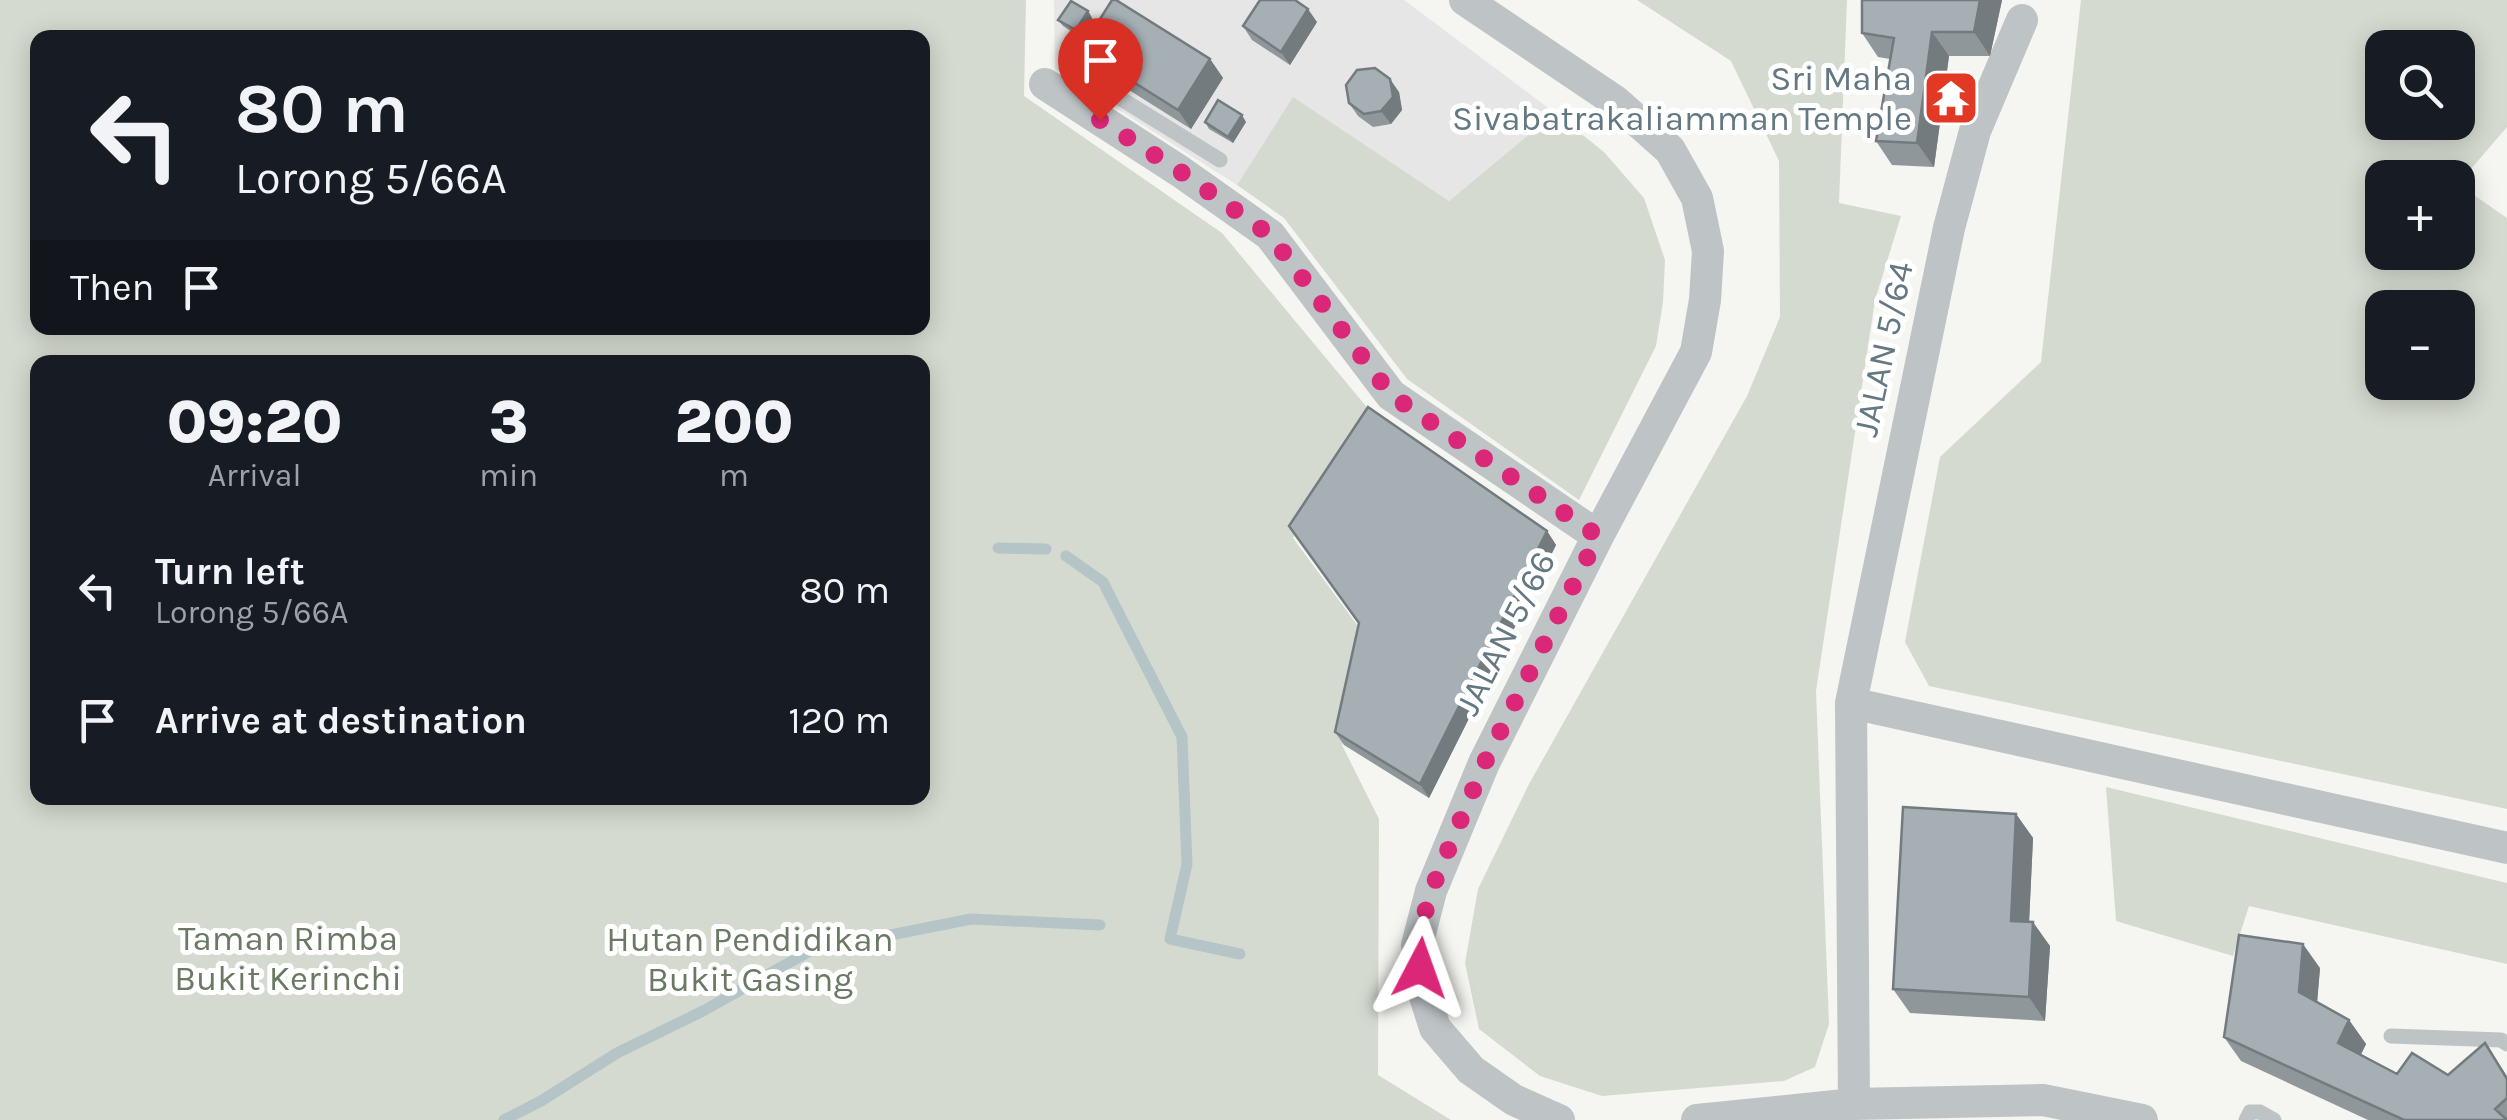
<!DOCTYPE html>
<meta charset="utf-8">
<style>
:root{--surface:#171b24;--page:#242831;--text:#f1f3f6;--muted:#9ea1a6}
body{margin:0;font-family:Karla,sans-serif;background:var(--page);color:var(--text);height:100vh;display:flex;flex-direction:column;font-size:38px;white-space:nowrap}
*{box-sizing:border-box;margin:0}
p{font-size:32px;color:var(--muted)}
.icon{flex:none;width:55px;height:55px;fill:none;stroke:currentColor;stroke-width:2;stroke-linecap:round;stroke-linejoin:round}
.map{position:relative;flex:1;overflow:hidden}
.side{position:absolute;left:30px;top:355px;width:900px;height:450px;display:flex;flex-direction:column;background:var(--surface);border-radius:20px;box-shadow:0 5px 25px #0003}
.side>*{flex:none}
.guide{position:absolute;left:30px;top:30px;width:900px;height:305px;border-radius:20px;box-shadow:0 5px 25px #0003;background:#171b24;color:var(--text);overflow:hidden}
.controls{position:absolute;left:2365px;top:30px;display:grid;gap:20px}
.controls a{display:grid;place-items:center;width:110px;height:110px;border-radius:20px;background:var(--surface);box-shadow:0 5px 25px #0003;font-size:50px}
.pin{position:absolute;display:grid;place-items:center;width:85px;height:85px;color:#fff;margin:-102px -42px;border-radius:50% 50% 50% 0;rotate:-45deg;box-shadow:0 0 10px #0007}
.pin .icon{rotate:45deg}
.me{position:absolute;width:110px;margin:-55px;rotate:4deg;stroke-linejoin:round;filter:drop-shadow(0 0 8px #0008)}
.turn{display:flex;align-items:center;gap:35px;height:210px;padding:0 40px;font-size:45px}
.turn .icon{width:130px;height:130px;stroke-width:2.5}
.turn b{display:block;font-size:70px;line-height:85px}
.then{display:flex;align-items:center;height:95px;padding:0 40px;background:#0003;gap:20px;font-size:38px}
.eta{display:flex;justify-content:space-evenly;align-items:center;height:170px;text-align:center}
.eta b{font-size:60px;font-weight:800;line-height:70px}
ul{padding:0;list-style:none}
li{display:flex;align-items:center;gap:30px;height:130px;padding:0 40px}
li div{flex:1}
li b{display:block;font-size:38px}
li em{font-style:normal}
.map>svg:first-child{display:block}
</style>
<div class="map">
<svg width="2507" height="1120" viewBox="0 0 2507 1120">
<rect width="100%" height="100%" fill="#f5f5f1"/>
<path fill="#e5e6e5" d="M 1054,0 L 1404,0 L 1555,113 L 1449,201 L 1293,98 L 1237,185 L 1055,69 Z"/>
<path fill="#d5dad0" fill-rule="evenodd" d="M 0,0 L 1026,0 L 1024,96 L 1222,233 L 1375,417 L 1293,538 L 1366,637 L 1342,745 L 1379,819 L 1378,1075 L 1451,1120 L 0,1120 ZM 38,38 L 922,38 L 922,328 L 38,328 ZM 38,362 L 922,362 L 922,798 L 38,798 Z
M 1637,0 L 1847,0 L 1839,203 L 1901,216 L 1875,300 L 1816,691 L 1829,1024 L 1815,1067 L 1784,1081 L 1602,1096 L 1540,1076 L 1479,1029 L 1465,963 L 1478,889 L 1529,784 L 1747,396 L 1780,317 L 1779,161 L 1731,61 Z
M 2081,0 L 2507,0 L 2507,127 L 2458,184 L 2507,218 L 2507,809 L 1929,686 L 1905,642 L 1940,457 L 2041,362 ZM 2382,48 L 2458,48 L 2458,122 L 2382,122 ZM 2382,178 L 2458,178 L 2458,252 L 2382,252 ZM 2382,308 L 2458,308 L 2458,382 L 2382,382 Z
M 1293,97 L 1449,201 L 1555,113 L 1604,152 L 1644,198 L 1665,260 L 1663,302 L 1656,346 L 1579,500 L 1407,379 L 1284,218 L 1237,185 Z
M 2106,787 L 2507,883 L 2507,964 L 2249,906 L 2233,956 L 2116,921 Z"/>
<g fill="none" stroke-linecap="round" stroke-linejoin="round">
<path stroke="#b5c4c7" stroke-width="11" d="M 998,548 L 1046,549
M 1066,556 L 1103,582 L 1182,737 L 1187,864 L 1170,939 L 1240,954
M 504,1120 L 541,1101 L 617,1053 L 703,1011 L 810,951 L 971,919 L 1100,925"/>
<path stroke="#bec3c5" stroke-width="15" d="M 1073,103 L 1089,79 L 1220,160
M 2391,1036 L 2501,1040 L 2507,1044
M 2246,1120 L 2250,1112 L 2260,1112 L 2274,1120"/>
<path stroke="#bec3c5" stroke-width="32" d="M 1465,0 L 1615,101 L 1670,150 L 1697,198 L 1708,251 L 1705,300 L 1696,352 L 1598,536 L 1484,763 L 1431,891 L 1417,945 L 1423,990 L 1435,1028 L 1471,1070 L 1514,1100 L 1559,1120
M 1045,84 L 1181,172 L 1270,235 L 1391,395 L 1598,536
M 1851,703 L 2507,848
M 1854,1104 L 1851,703 L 1949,228 L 1975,131 L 2022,20
M 1697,1120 L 1854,1104 L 2043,1100 L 2142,1120"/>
</g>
<path fill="#8f979b" d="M 1862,0 L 2002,0 L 1990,56 L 1949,56 L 1934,167 L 1892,165 L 1876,141 L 1890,59 L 1878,57 L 1862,33 Z
M 1088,11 L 1092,18 L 1080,37 L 1063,26 L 1058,20 Z
M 1317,22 L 1290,65 L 1252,40 L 1243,26 Z
M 1081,49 L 1210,59 L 1223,78 L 1191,129 L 1094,68 Z
M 1399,92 L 1402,110 L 1391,124 L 1373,127 L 1358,116 L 1349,103 Z
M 1205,122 L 1246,122 L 1233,143 L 1209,129 Z
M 1547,531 L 1556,545 L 1429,798 L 1344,745 L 1335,732 Z
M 2016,814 L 2033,838 L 2029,922 L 2050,946 L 2045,1021 L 1910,1013 L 1893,989 Z
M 2320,968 L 2317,1002 L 2349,1020 L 2366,1044 L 2361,1054 L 2397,1074 L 2448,1075 L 2485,1043 L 2507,1076 L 2507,1120 L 2368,1120 L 2241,1061 L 2224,1037 Z"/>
<path fill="#747b7e" d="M 1980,0 L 2002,0 L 1990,56 L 1974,32 Z
M 1308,9 L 1317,22 L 1290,65 L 1281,52 Z
M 1088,11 L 1092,18 L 1080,37 L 1076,30 Z
M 1932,32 L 1949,56 L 1934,167 L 1917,143 Z
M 1210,59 L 1223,78 L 1191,129 L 1178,110 Z
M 1390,79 L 1399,92 L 1402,110 L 1391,124 L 1381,111 Z
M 1242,115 L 1246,122 L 1233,143 L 1228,137 Z
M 1547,531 L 1556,545 L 1429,798 L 1420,784 Z
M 2016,814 L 2033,838 L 2028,945 L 2011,921 Z
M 2033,922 L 2050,946 L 2045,1021 L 2029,997 Z
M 2303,944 L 2320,968 L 2316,1016 L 2299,992 Z
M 2349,1020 L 2366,1044 L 2355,1067 L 2338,1043 Z"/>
<path fill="#a6b0b4" stroke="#747b7e" stroke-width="2.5" d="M 1112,0 L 1116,0 L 1210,59 L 1178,110 L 1081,49 Z
M 1260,0 L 1295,0 L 1308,9 L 1281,52 L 1243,26 Z
M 1862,0 L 1980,0 L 1974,32 L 1932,32 L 1917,143 L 1876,141 L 1894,38 L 1862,33 Z
M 1071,1 L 1088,11 L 1076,30 L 1058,20 Z
M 1375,68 L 1390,79 L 1393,97 L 1381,111 L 1364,114 L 1349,103 L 1346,85 L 1357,70 Z
M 1218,100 L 1242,115 L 1228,137 L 1205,122 Z
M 1368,407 L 1547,531 L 1420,784 L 1335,732 L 1359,623 L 1289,526 Z
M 1903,807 L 2016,814 L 2011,921 L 2033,922 L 2029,997 L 1893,989 Z
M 2239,935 L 2303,944 L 2299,992 L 2349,1020 L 2338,1043 L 2397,1074 L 2412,1053 L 2448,1075 L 2485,1043 L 2507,1079 L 2507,1098 L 2495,1109 L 2507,1120 L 2404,1120 L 2224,1037 Z"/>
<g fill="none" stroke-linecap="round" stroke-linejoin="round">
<path stroke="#db2777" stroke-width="18" stroke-dasharray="0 32.4" d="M 1100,120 L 1181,172 L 1270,235 L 1391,395 L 1598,536 L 1484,764 L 1431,891 L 1416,946 L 1420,968"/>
</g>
<defs>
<g id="temple-square" transform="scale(2.875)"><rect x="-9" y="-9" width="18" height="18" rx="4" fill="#e23925" stroke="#fff"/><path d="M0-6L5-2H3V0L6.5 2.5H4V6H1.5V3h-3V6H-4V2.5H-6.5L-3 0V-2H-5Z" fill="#fff"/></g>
</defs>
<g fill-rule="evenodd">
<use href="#temple-square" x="1951" y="98"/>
</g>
<g text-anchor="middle" stroke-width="10" stroke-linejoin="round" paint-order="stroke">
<g font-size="35" fill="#647882" stroke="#fff" text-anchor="end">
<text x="1912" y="90">Sri Maha<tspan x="1912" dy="40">Sivabatrakaliamman Temple</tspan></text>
</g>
<g font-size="35" fill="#647882" stroke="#fff">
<text transform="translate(1883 349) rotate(-78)" y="12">JALAN 5/64</text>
<text transform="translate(1505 633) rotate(-63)" y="12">JALAN 5/66</text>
</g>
<g font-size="35" fill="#6a7963" stroke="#fff">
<text x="288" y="950">Taman Rimba<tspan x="288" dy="40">Bukit Kerinchi</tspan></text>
<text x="750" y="951">Hutan Pendidikan<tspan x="750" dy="40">Bukit Gasing</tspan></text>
</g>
</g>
</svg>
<div class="controls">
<a><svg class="icon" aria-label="search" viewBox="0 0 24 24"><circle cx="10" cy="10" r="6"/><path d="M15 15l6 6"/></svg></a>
<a>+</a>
<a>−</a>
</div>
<div class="pin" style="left:1100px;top:120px;background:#d93025"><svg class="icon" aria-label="arrive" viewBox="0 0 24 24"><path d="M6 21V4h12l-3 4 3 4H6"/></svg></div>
<svg class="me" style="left:1420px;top:968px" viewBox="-20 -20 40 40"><path d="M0-17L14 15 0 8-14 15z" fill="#db2777" stroke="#fff" stroke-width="4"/></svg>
<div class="guide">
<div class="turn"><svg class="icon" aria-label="left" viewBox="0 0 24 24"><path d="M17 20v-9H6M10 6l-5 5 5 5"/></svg><div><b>80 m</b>Lorong 5/66A</div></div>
<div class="then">Then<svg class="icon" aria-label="arrive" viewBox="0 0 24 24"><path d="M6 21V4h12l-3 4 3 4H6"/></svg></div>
</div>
<section class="side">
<div class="eta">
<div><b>09:20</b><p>Arrival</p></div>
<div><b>3</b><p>min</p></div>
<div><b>200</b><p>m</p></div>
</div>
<ul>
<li><svg class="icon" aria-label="left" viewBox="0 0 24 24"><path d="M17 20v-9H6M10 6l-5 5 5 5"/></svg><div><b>Turn left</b><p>Lorong 5/66A</p></div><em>80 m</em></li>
<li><svg class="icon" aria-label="arrive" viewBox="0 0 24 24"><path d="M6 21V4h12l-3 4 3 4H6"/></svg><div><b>Arrive at destination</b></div><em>120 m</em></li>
</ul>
</section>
</div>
